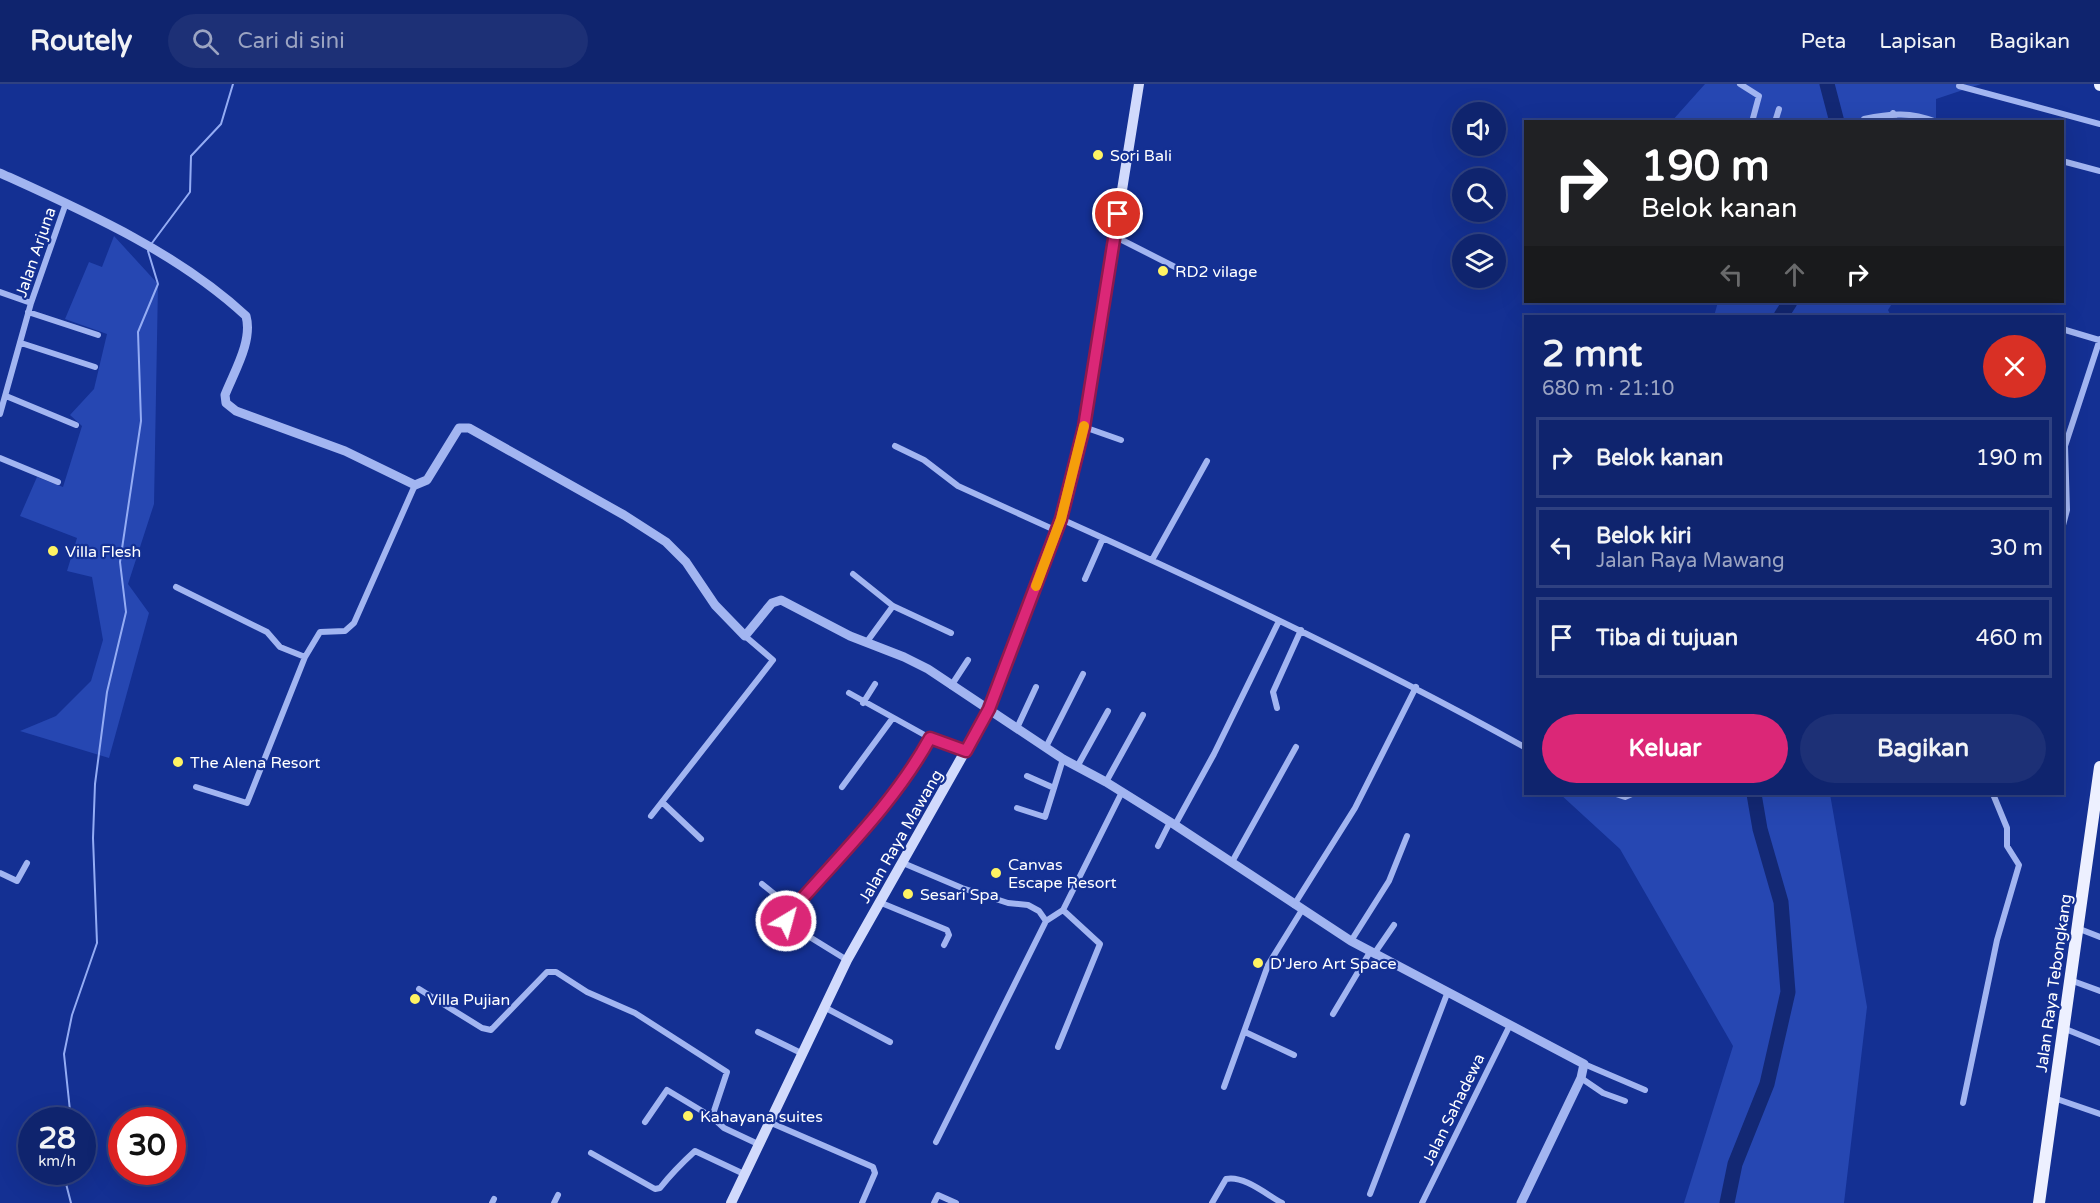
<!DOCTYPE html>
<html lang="id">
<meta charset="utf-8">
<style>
:root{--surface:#0f246e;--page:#1d3076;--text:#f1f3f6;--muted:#9ba4c2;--line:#2f4181;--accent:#db2777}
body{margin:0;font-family:"Varela Round",sans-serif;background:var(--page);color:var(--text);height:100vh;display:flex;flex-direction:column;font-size:22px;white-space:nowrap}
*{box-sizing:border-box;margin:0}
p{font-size:20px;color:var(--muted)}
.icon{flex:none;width:33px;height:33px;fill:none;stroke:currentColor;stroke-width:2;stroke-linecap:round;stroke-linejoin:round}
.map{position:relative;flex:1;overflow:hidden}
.details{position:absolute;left:1524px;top:231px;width:540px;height:480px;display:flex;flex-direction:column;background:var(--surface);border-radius:0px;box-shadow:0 6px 24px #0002,0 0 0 2px var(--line)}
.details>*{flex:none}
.hud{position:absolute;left:1524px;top:36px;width:540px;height:183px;border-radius:0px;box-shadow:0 6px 24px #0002,0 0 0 2px var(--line);background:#202124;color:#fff;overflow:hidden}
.fabs{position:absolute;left:1452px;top:18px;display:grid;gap:12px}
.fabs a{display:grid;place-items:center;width:54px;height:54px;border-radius:50%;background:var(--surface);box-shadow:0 6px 24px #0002,0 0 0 2px var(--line);font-size:30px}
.speed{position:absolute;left:18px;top:1023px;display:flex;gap:12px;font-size:30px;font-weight:700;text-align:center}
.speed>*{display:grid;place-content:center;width:78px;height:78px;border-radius:50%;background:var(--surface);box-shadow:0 6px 24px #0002,0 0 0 2px var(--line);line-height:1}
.speed small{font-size:15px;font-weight:400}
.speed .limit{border:9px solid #d22;background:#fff;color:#111}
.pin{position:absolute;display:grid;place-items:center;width:51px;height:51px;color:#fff;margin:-26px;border:3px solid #fff;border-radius:50%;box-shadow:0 2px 6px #0007}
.me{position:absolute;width:66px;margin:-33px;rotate:37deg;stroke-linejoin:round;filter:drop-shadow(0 0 4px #0008)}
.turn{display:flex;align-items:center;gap:21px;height:126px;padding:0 18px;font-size:27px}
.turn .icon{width:78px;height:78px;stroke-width:2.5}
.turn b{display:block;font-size:42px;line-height:51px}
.lanes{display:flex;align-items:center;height:57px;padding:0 18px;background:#0003;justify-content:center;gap:30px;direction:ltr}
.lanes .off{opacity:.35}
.round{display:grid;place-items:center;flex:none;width:63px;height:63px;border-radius:32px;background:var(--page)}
.head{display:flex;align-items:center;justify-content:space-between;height:102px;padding:0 18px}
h1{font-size:36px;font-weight:700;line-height:45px}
.action{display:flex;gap:12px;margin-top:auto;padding:12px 18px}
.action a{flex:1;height:69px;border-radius:36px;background:var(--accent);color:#fff;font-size:24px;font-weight:700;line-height:69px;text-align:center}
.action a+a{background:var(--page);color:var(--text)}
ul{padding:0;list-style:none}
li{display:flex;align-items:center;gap:18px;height:81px;margin:0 12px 9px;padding:0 6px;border:3px solid var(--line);border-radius:0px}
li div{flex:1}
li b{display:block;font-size:22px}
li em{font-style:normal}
header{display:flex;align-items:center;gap:36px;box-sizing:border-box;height:84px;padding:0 30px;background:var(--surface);border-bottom:2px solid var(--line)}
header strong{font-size:28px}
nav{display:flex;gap:33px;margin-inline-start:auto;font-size:21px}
.search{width:420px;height:54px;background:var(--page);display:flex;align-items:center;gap:15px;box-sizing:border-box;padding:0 21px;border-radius:33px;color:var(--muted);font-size:22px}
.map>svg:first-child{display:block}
</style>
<header>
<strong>Routely</strong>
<div class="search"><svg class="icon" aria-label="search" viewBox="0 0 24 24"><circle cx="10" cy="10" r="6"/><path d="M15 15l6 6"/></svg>Cari di sini</div>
<nav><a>Peta</a><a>Lapisan</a><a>Bagikan</a></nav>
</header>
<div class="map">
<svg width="2100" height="1119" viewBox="0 0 2100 1119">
<rect width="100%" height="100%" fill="#143093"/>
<path fill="#2647b2" d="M 1705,0 L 1981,0 L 1936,15 L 1936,37 L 1671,38 Z
M 114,152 L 158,200 L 154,420 L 128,500 L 149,529 L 109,674 L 20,647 L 56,632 L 91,597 L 103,556 L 92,493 L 67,487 L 77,454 L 20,432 L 37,393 L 63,403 L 82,342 L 70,331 L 94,305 L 107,250 L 65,235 L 89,178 L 102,183 Z
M 1718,218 L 1893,218 L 1888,226 L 1891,232 L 1714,232 Z
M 1560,710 L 1830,710 L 1867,923 L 1844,1119 L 1684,1119 L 1733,962 L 1620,765 Z"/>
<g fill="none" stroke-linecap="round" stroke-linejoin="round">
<path stroke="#94acf4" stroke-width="2" d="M 152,159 L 190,108 L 191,72 L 221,40 L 233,0
M 71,1036 L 64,970 L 72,931 L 97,859 L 93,754 L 95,700 L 107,608 L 126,528 L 120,478 L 141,337 L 138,248 L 158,200 L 148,167
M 63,1088 L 71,1119"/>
<path stroke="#132874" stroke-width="15" d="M 1827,0 L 1837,38
M 1781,232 L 1790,218
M 1727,1119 L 1735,1080 L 1767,1000 L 1788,908 L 1781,818 L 1760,745 L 1754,710"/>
<path stroke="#a2b5f1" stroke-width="6" d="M 1740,0 L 1759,12 L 1752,38
M 1959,2 L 2100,40
M 1893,29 L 1895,38
M 1864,35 C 1892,29 1910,28 1937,38
M 1775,38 L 1779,25
M 1795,38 L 1795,37
M 2062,77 L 2100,87
M 1114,152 L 1175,183
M 0,208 L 31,219
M 28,228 L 98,251
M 2062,245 L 2099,256
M 21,259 L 95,283
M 6,312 L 76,341
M 0,330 L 31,219 L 66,119
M 1084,343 L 1121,356
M 895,362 L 924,376 L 958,402 L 1057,447
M 0,374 L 58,398
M 1061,435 C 1219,506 1375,580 1526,664
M 2062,445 L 2067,426 L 2065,362 L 2100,255
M 1152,476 L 1207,377
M 853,490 L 893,522 L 951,549
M 1085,495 L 1103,454
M 176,503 L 267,548 L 280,563 L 305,573
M 866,559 L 893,522
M 951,602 L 968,576
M 849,609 L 930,654 L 966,667
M 863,619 L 875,600
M 1277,624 L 1273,608 L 1301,546
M 1017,644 L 1036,603
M 1046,663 L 1083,590
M 1077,683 L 1108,627
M 1027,692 L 1054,704 L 1063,675
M 1106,698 L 1143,631
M 196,703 L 247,719 L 305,573 L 320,548 L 345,547 L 354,539 L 415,401
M 842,703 L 892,635
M 1616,710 L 1625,713 L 1632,710
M 662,718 L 701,755
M 1017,724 L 1045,733 L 1054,704
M 651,732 L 773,576 L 745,552
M 1175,741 L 1214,670 L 1279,537
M 1158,762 L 1170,738
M 1232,778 L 1296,663
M 903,779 L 962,804 L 1008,819 L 1028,821 L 1039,827 L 1046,837
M 0,789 L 17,797 L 27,779
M 762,800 L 793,825
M 879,818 L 947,846 L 949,851 L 944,861
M 1294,821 L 1355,724 L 1416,603
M 2077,844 L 2100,853
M 1351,857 L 1389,797 L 1407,752
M 1374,870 L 1394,841
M 847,876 L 787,839 L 786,834 C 833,772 892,722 930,654
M 2070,896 L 2100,907
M 419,905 L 482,944 L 491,946 L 547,888 L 556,888 L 587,908 L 635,929 L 727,988 L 712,1033 L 724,1044 L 758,1060
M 824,923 L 890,958
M 1333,930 L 1370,868
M 2063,944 L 2100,959
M 758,948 L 801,969
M 1245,948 L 1294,971
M 1058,963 L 1100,860 L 1063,826
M 1584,980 L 1645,1006
M 1581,994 L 1603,1009 L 1625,1017
M 1224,1003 L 1268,881 L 1302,826
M 2054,1014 L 2100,1030
M 1963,1019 L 1997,856 L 2019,781 L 2007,762 L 2007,744 L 1993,710
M 645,1038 L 667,1006 L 712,1033
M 769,1038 L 873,1083 L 875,1089 L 862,1119
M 936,1058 L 1046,837 L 1063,826 L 1122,708
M 591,1069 L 655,1105 L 660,1104 C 671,1090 683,1078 695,1067 L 744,1090
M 1370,1110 L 1447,910
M 492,1119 L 494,1115
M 554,1119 L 558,1111
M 934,1119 L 938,1111 L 956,1119
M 1212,1119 L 1226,1095 C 1244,1091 1267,1111 1282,1119
M 1422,1119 L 1509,943"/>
<path stroke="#a2b5f1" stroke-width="9" d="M 0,89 C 86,128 177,168 246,232 C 253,257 234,288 225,311 L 226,319 L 236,327 L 345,367 L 415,401 L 427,396 L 459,344 L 469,344 L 624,431 L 666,458 L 686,478 L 715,521 L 745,552 L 772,519 L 781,516 L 850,552 L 904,573 L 928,585 L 1063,675 L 1106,698 L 1175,741 L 1351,857 L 1584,980 L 1581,994 L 1521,1119"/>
<path stroke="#d1dafc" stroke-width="10" d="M 731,1119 L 847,876 L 989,625 L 1057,447 L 1084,343 L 1139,0"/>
<path stroke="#edf0ff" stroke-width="12" d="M 2100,0 L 2100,1
M 2039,1119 L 2100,683"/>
</g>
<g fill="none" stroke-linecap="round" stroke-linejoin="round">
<g stroke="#8e194d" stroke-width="15">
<path id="route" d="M 786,837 L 793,825 C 841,770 895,718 930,654 L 966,667 L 989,625 L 1061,435 L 1084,343 L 1118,130"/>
</g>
<use href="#route" stroke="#db2777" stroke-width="10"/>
<path stroke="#f59e0b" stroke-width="10" d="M 1036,502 L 1061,435 L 1084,342"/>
</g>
<g fill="#fff363" stroke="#143093" stroke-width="2">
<circle cx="1098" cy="71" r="6"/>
<circle cx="1163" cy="187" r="6"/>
<circle cx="53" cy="467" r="6"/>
<circle cx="178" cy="678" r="6"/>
<circle cx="996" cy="789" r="6"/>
<circle cx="908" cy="810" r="6"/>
<circle cx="1258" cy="879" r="6"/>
<circle cx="415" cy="915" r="6"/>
<circle cx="688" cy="1032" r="6"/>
</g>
<g text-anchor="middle" stroke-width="4.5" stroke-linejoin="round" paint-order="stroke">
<g font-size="16" fill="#fff" stroke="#143093" text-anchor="start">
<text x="1110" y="77">Sori Bali</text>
<text x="1175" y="193">RD2 vilage</text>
<text x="65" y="473">Villa Flesh</text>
<text x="190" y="684">The Alena Resort</text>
<text x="1008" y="786">Canvas<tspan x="1008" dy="18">Escape Resort</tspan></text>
<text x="920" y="816">Sesari Spa</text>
<text x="1270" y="885">D'Jero Art Space</text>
<text x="427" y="921">Villa Pujian</text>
<text x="700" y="1038">Kahayana suites</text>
</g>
<g font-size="16" fill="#fff" stroke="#143093">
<text transform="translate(35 168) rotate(-71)" y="6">Jalan Arjuna</text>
<text transform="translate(900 752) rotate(-60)" y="6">Jalan Raya Mawang</text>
<text transform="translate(2053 899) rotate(-82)" y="6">Jalan Raya Tebongkang</text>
<text transform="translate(1453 1025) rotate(-64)" y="6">Jalan Sahadewa</text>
</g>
</g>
</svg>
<div class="fabs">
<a><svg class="icon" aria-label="sound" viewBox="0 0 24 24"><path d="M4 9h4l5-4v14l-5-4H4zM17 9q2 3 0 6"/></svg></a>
<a><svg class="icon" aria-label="search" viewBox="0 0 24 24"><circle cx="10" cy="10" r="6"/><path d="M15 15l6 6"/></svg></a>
<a><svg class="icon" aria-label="layers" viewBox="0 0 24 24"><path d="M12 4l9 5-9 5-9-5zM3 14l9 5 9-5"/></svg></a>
</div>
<div class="speed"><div>28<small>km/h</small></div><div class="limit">30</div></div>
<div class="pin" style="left:1118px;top:130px;background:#d93025"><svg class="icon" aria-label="arrive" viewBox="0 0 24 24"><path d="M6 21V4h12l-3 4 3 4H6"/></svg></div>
<svg class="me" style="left:786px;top:837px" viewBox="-20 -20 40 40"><circle r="17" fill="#db2777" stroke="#fff" stroke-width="3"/><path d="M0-11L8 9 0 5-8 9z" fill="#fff"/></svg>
<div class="hud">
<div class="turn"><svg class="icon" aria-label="right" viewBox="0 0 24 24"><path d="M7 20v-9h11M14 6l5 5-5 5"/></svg><div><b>190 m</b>Belok kanan</div></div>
<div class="lanes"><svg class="icon off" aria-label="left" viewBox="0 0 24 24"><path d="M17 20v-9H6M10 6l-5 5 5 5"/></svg><svg class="icon off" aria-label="ahead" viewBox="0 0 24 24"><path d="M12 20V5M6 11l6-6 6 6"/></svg><svg class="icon" aria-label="right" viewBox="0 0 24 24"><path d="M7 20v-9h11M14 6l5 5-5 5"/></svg></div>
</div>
<section class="details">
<div class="head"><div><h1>2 mnt</h1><p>680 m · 21:10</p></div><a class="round" style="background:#d93025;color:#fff"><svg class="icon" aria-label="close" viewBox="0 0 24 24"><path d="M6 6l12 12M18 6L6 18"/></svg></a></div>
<ul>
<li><svg class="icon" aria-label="right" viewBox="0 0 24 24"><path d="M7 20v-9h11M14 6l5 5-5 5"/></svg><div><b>Belok kanan</b></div><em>190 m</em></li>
<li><svg class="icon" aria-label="left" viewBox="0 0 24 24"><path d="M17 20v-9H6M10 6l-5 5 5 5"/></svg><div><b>Belok kiri</b><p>Jalan Raya Mawang</p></div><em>30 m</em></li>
<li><svg class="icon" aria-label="arrive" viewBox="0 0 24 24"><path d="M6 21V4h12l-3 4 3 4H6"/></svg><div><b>Tiba di tujuan</b></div><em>460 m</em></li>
</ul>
<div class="action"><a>Keluar</a><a>Bagikan</a></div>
</section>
</div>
